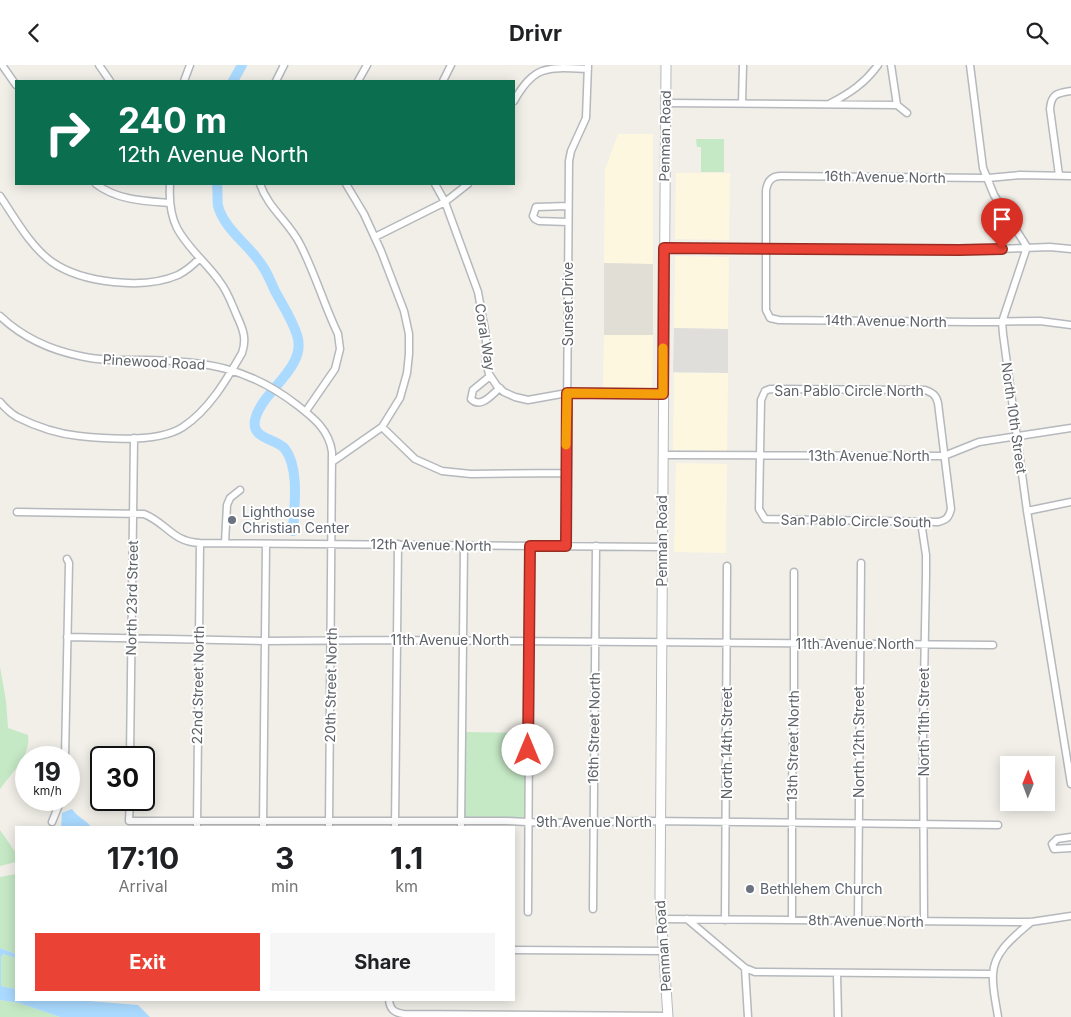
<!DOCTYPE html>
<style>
:root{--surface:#fff;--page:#f6f6f6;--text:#202124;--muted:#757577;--accent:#ea4335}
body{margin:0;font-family:Inter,sans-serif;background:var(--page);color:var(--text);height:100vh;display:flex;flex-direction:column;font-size:19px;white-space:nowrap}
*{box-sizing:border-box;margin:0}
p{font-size:16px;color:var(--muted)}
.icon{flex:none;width:28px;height:28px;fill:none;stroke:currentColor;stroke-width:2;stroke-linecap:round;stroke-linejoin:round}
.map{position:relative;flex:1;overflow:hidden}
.details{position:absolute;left:15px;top:761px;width:500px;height:175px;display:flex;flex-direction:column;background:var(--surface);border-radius:0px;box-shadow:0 2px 12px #0003}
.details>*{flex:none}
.hud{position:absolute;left:15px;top:15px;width:500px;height:105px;border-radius:0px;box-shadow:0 2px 12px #0003;background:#0b6e4f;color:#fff;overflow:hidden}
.needle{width:32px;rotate:1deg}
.tools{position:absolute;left:1000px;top:691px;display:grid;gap:10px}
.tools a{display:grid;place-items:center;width:55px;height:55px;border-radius:0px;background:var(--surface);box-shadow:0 2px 12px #0003;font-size:25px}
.speed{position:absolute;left:15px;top:681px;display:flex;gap:10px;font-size:25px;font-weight:700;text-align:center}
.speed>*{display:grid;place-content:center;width:65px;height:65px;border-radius:50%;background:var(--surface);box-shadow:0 2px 12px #0003;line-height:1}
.speed small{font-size:12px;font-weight:400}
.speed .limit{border:2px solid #111;border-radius:8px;background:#fff;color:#111}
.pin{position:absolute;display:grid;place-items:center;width:42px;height:42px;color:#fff;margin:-51px -21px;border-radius:50% 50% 50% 0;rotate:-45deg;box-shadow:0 0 5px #0007}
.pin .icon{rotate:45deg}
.me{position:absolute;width:55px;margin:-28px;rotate:0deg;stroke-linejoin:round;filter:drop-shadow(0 0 4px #0008)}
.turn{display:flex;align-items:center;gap:18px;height:105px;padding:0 20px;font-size:22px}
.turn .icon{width:65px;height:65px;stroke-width:2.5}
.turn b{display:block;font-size:35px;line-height:42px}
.eta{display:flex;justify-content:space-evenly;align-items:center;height:85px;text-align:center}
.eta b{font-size:30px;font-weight:700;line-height:35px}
.cta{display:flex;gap:10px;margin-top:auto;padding:10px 20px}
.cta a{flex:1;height:58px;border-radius:0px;background:var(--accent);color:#fff;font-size:20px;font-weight:700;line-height:58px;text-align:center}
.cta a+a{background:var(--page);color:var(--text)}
header{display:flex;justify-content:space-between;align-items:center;height:65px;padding:0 20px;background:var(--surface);font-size:22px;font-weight:700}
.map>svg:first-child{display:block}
</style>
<header><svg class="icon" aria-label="back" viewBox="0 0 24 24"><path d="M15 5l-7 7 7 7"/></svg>Drivr<svg class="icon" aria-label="search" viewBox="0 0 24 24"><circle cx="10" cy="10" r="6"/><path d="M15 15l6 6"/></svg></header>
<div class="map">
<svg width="1071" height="952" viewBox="0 0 1071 952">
<rect width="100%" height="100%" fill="#f1efe8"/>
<path fill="#fef7e0" d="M 618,69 L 653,69 L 653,199 L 604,198 L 605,105 Z
M 676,108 L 730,108 L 729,175 L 675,174 Z
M 675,191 L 729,192 L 728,264 L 674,263 Z
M 604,270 L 653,270 L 652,323 L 603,323 Z
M 674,308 L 728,308 L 727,386 L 673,385 Z
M 676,398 L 727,399 L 726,488 L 674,487 Z"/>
<path fill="#e0deda" d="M 674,263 L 728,264 L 728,308 L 673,307 Z"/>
<path fill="#e1ded6" d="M 604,198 L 653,199 L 653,270 L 604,270 Z"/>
<path fill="#c5e8c5" d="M 696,74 L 724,74 L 724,107 L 701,107 L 701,82 L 697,82 Z
M 0,602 L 6,636 L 8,663 L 28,670 C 31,692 11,708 0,724 Z
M 466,667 L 525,668 L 525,754 L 464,753 Z
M 0,765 L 16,788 L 16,797 L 0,801 Z
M 16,809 L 16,889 L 0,883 L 0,812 Z
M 3,889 L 16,893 L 16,924 L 1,921 L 1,891 Z
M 0,935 L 19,938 L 60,952 L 0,952 Z"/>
<path fill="#aadaff" d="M 72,744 C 77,752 86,755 91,762 L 61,762 L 62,748 Z
M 0,883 L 16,889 L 16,893 L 3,889 L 1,892 L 1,921 L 16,924 L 16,935 L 77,935 L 138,940 L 150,952 L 60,952 L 19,938 L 0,935 Z"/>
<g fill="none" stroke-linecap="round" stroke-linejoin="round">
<path stroke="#aadaff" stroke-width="10" d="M 233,16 L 242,0
M 217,119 C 218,126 217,135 218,141 C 225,166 251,181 263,202 C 268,209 271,218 275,226 C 283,241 292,254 297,270 C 308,303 261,326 255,355 C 251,375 277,373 285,384 C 300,404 294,443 293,466"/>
<g stroke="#b5b8bc" stroke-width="9">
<path id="street" d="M 2,0 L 16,20
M 99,0 L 110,16
M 891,0 L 897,40
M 970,0 L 983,103 L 994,130 L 1027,182 L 1002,257 L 1003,269 L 1027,446 L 1071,719
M 184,16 L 190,0
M 276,16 L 284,0
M 358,16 L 367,0
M 443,16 L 451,0
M 514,36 C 534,0 547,2 588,4
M 665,38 L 897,40
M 742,38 L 743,0
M 831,38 C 850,28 865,18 878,0
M 897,40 L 907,48
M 1059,110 L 1050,44 C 1051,29 1057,28 1071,26
M 1071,111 L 1020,110 L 988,113 L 781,111 C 771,111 767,117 766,126 L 766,245 L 770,253 L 779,255 L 971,257 L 1040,256 L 1071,260
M 96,119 C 117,135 144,136 169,138
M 260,119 C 268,143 289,157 300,179 C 315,208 324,240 338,269 L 340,284 L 335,304 L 306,346
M 435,119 L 445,137 L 478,227 L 486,271 L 486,297 L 489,309 L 497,321 L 504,327 L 515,332 L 528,335 L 567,328 L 663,329
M 0,131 C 15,153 30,181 52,197 C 82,218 144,225 178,210 C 186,206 193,200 199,194
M 568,157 L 539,156 L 535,154 L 533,151 L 536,142 L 568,141
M 375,172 L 445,137 L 468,119
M 664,183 L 973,185 L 1050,182 L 1071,184
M 0,251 C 22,272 51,285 80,291 C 101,296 123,295 144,295 C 205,296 248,302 297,340 C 314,353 329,365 332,387 L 329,762
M 490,311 L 473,325 L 471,334 C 481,344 491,330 500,323
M 770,324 L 925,325 C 933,328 936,330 938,338 L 951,444 C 949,452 947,455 938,457 L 765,454 L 759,444 L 761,335 L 765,326 Z
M 0,337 C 5,343 10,348 17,352 C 35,361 59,369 79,371 C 107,374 159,378 183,362 C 209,345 227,314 242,288 C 247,274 243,264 237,251 C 232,240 228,227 220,217 C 207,198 188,184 177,163 C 170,149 169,135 170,119
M 382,362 L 415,394 L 442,406 L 471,409 L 566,408
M 663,390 L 944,391 L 979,377 L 1071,363
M 332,397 L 382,362 L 400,333 L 407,308 L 409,289 L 409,269 L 404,246 L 381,186 L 364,149 L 346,119
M 1027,446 L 1071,437
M 17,447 L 144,449 C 167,458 172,477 200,478 L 662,482
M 921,457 L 926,490 L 926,510 L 923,671 L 924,856
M 225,478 L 227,440 L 230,433 L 240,425
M 566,481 L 569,96 L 571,86 L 586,53 L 588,0
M 67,572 L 264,576 L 396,575 L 993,580
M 65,692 L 69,498 L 67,494
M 130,692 L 134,373
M 130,735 L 129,756 L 506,756 L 546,758 L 649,756 L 998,760
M 52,757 L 61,735
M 197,762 L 200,478
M 263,762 L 266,479
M 395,762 L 398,479
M 461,762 L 464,480
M 1071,772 L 1057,774 L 1052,779 L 1054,784 L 1071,783
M 593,844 L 596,481
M 528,847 L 530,481
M 661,854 L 1031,857 L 1071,851
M 687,854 L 745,903 L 748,952
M 725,855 L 727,501
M 792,855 L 792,721 L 794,647 L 794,507
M 858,856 L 861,498
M 514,885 L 663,886
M 745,903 L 755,907 L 993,909
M 837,909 L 838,952
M 389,935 C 390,945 395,948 404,949 L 668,951
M 998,952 C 996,938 992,923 993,909 C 994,886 1015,871 1031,857"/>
</g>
<g stroke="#b6babf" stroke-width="11">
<path id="secondary" d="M 666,0 L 660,832 L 668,952"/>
</g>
<use href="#street" stroke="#fff" stroke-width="6"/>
<use href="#secondary" stroke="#fff" stroke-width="9"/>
</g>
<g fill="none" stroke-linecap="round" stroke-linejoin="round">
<g stroke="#982c22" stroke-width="12">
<path id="route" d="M 528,685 L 530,481 L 566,481 L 567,328 L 663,329 L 664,183 L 959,185 L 1002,184"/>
</g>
<use href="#route" stroke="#ea4335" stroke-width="9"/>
<path stroke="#f59e0b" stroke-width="9" d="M 566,380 L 567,328 L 663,329 L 663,283"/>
</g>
<g fill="#6b7280" stroke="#fff" stroke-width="2">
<circle cx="232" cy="455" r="5"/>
<circle cx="750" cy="824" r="5"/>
</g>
<g text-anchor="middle" stroke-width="4" stroke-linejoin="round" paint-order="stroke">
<g font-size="14" fill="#5f6368" stroke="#fff">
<text transform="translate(665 71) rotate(-89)" y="5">Penman Road</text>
<text transform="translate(885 112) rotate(1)" y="5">16th Avenue North</text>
<text transform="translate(568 239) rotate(-90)" y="5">Sunset Drive</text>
<text transform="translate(886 256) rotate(1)" y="5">14th Avenue North</text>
<text transform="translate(485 272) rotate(81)" y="5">Coral Way</text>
<text transform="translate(154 297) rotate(3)" y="5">Pinewood Road</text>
<text x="849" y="331">San Pablo Circle North</text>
<text transform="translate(1014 353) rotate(82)" y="5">North 10th Street</text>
<text x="869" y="396">13th Avenue North</text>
<text transform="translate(856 456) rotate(1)" y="5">San Pablo Circle South</text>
<text transform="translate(662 476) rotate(-90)" y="5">Penman Road</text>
<text transform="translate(431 480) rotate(1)" y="5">12th Avenue North</text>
<text transform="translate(132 533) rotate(-89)" y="5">North 23rd Street</text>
<text x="450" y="580">11th Avenue North</text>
<text x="855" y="584">11th Avenue North</text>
<text transform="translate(198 620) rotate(-89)" y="5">22nd Street North</text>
<text transform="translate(331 620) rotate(-89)" y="5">20th Street North</text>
<text transform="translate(924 657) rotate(-90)" y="5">North 11th Street</text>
<text transform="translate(594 663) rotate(-89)" y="5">16th Street North</text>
<text transform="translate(859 677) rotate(-90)" y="5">North 12th Street</text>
<text transform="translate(727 678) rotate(-90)" y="5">North 14th Street</text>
<text transform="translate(793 681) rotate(-89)" y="5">13th Street North</text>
<text x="594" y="762">9th Avenue North</text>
<text transform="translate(866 856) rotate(1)" y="5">8th Avenue North</text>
<text transform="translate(663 881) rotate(-94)" y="5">Penman Road</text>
</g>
<g font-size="14" fill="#5b616d" stroke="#fff" text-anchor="start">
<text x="242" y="452">Lighthouse<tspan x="242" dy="16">Christian Center</tspan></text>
<text x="760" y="829">Bethlehem Church</text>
</g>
</g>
</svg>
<div class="tools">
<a><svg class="needle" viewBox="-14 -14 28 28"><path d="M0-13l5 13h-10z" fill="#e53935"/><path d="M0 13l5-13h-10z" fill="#757577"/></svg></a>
</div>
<div class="speed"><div>19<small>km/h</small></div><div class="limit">30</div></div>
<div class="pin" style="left:1002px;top:184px;background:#d93025"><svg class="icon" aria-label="arrive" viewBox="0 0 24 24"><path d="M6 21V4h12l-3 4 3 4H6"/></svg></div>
<svg class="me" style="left:528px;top:685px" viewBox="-20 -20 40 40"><circle r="19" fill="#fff"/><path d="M0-13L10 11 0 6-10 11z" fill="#ea4335"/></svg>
<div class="hud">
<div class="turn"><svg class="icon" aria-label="right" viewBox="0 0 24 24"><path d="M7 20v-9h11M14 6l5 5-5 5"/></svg><div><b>240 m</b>12th Avenue North</div></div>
</div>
<section class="details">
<div class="eta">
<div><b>17:10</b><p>Arrival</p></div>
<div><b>3</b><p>min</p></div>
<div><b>1.1</b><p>km</p></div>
</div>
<div class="cta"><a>Exit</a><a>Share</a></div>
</section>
</div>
